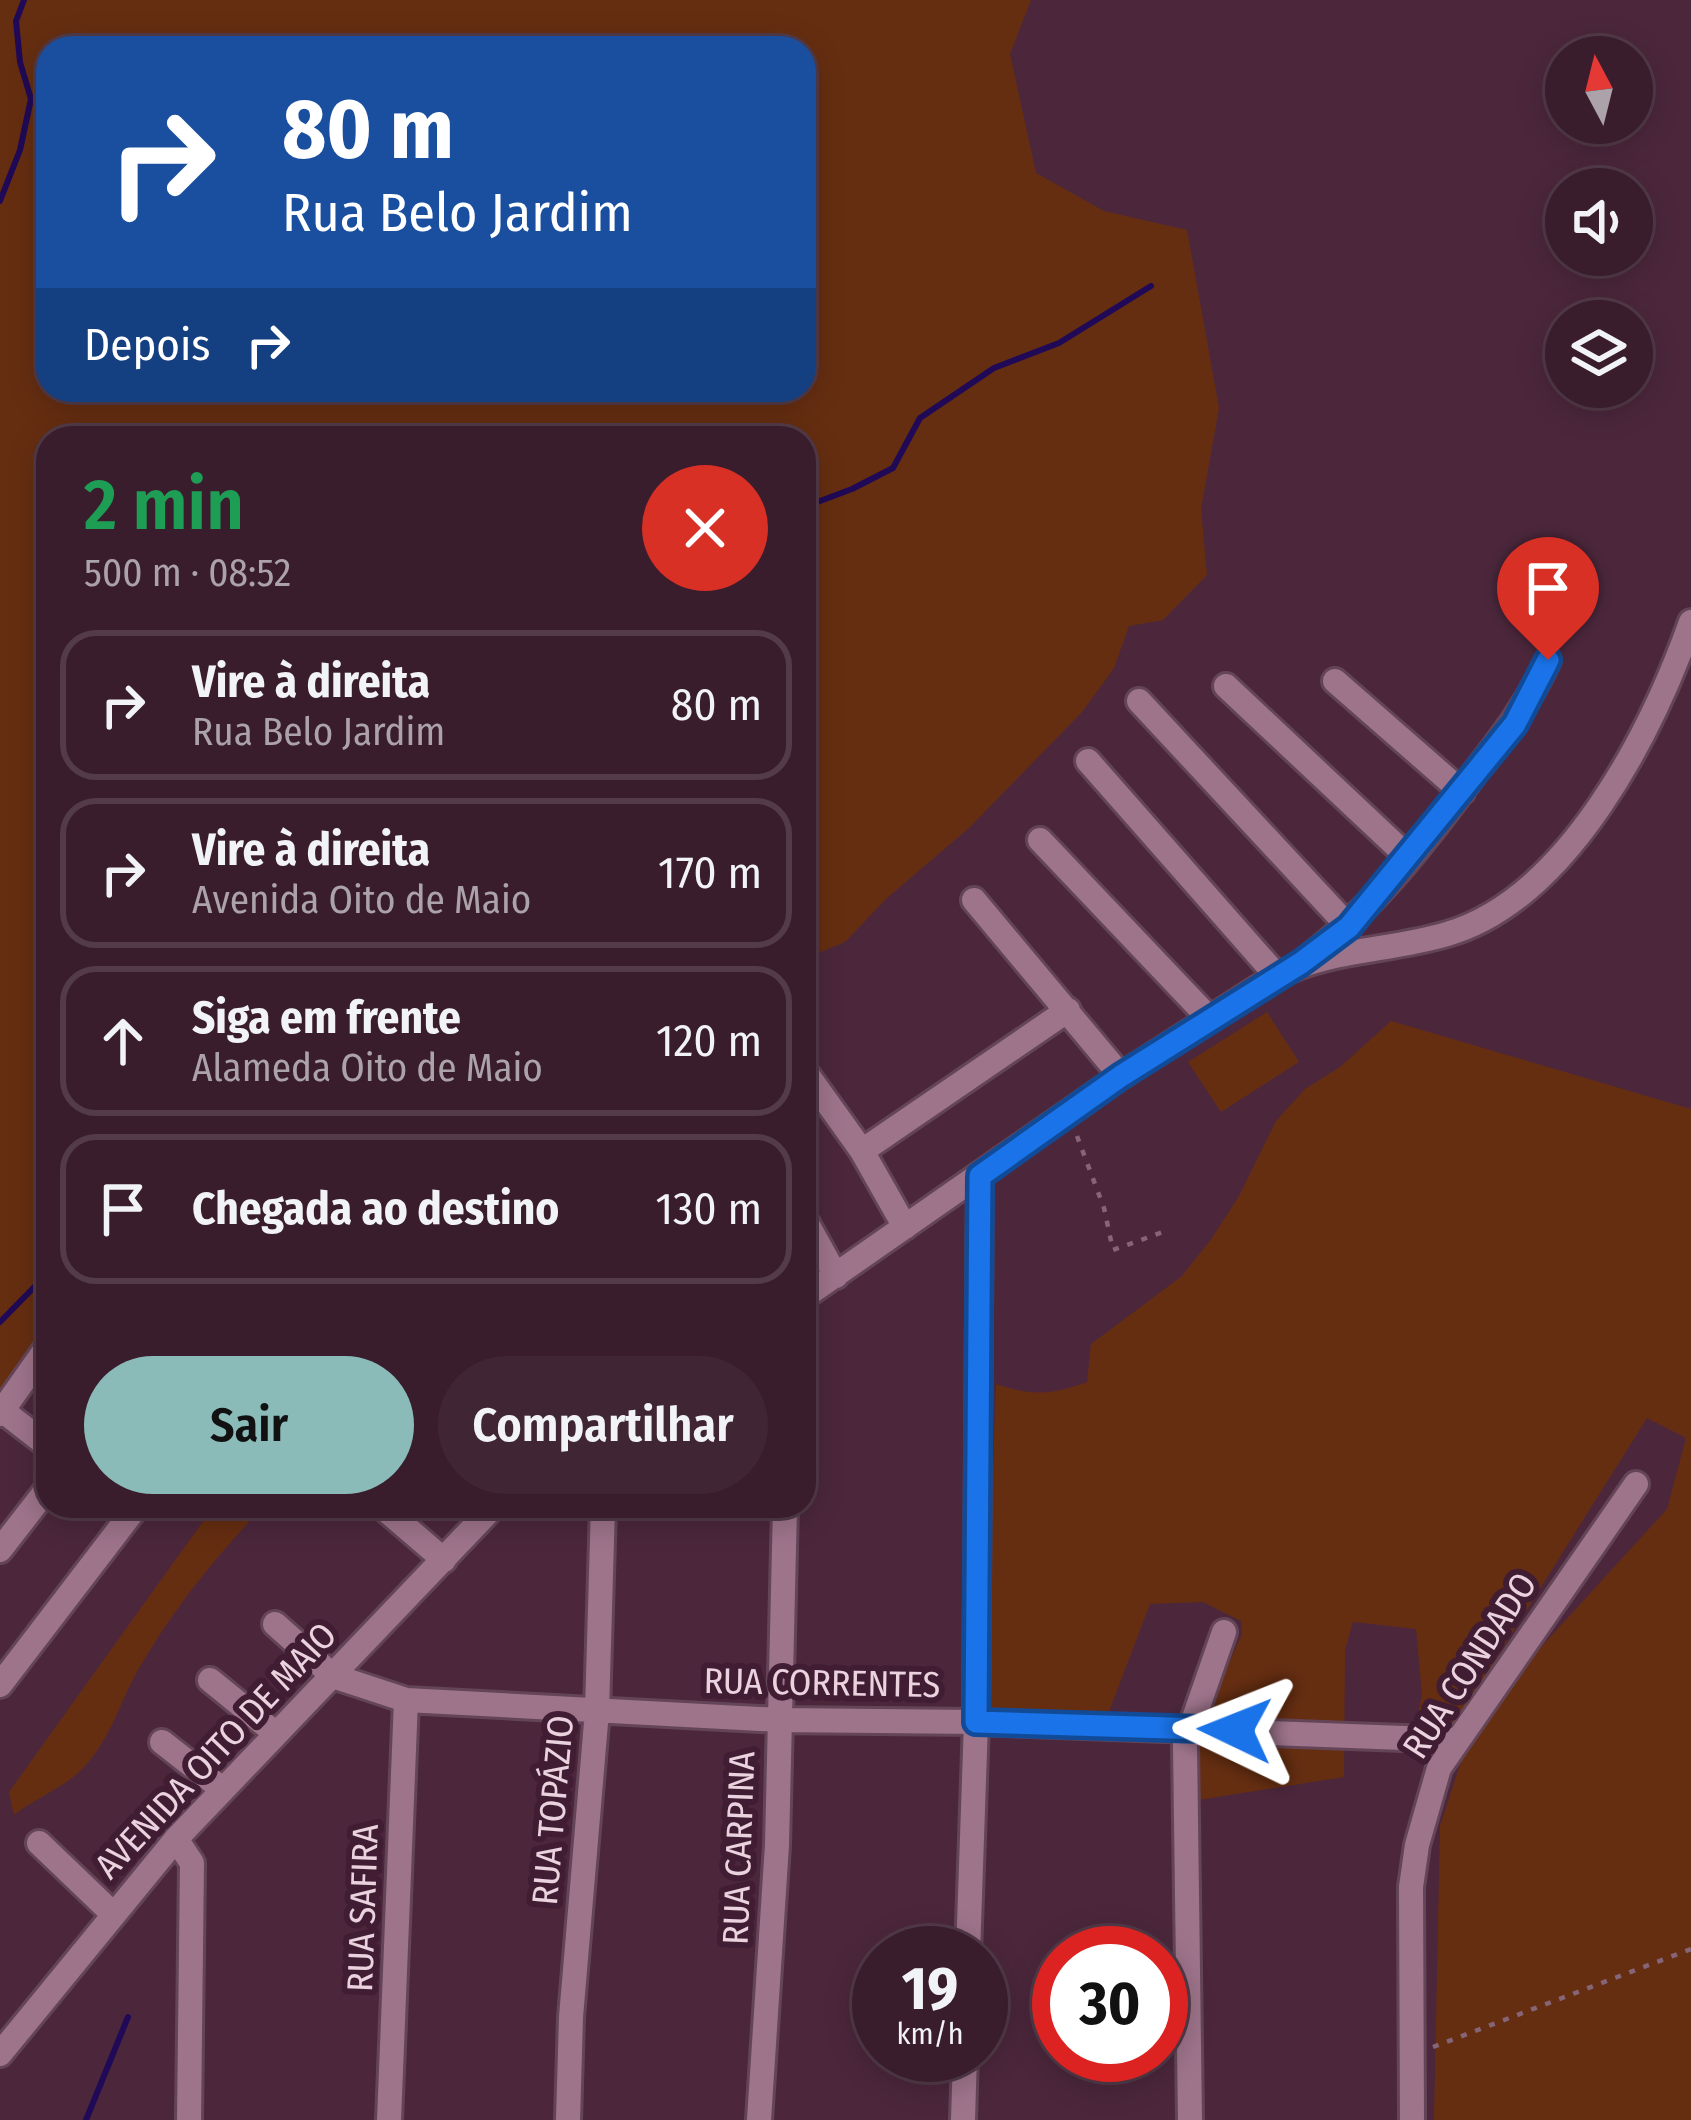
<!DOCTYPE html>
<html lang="pt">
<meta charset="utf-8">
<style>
:root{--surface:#391d2d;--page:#402635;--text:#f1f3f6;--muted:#aba2aa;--line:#533b49;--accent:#8bbbb9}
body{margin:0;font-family:"Fira Sans Condensed",sans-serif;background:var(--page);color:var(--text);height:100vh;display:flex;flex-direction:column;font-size:45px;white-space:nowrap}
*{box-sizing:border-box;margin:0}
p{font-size:39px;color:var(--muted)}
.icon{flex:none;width:66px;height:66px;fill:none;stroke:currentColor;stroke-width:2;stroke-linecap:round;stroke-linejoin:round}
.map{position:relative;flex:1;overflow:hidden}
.side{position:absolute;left:36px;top:426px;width:780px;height:1092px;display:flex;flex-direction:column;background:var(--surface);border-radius:36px;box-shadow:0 6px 30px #0003,0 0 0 3px var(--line)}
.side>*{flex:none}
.guide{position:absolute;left:36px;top:36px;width:780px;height:366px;border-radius:36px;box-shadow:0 6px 30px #0003,0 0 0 3px var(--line);background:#1a4fa0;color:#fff;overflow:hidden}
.needle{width:78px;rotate:353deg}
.tools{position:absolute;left:1545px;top:36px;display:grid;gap:24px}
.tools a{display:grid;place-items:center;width:108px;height:108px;border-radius:50%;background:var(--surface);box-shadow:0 6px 30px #0003,0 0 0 3px var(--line);font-size:60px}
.speed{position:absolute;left:852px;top:1926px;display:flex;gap:24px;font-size:60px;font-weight:700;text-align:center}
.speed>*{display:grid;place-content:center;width:156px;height:156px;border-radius:50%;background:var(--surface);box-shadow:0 6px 30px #0003,0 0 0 3px var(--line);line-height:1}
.speed small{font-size:30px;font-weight:400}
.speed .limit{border:18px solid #d22;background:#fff;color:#111}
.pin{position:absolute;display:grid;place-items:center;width:102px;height:102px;color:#fff;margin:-123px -51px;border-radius:50% 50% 50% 0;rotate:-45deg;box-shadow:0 0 12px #0007}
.pin .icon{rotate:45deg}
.me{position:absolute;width:132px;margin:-66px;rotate:272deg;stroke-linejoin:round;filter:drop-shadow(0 0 9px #0008)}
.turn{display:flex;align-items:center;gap:42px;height:252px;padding:0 48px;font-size:54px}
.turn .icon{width:156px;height:156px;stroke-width:2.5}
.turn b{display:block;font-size:84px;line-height:102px}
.then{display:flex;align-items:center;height:114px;padding:0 48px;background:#0003;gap:24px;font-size:45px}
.round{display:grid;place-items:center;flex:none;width:126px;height:126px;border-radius:63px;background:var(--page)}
.summary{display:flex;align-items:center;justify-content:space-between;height:204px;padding:0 48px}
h1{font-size:72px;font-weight:600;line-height:90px;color:#1e9e55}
.action{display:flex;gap:24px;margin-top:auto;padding:24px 48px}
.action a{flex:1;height:138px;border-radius:72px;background:var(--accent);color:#111;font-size:48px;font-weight:600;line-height:138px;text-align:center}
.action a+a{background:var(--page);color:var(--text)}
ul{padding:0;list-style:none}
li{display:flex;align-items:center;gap:36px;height:150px;margin:0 24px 18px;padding:0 24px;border:6px solid var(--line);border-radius:36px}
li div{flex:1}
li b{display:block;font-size:45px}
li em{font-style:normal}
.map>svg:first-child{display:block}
</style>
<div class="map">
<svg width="1691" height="2120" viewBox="0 0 1691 2120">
<rect width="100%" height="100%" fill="#4c273c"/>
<path fill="#662e11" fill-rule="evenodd" d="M 0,0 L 1031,0 L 1010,54 L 1036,173 L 1104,211 L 1187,230 L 1219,408 L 1201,509 L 1207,575 L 1163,620 L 1129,626 L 1114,668 L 1082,712 L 969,828 L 887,898 L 845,942 L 804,959 L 804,438 L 48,438 L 48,1330 L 0,1393 ZM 48,48 L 804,48 L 804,390 L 48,390 Z
M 1267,1012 L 1299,1062 L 1221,1112 L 1188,1062 Z
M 1391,1021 L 1691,1109 L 1691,2120 L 1434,2120 L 1440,1826 L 1467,1743 L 1501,1691 L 1667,1509 L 1686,1438 L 1647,1418 L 1452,1729 L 1415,1728 L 1422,1695 L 1416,1629 L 1353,1622 L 1345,1650 L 1344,1777 L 1192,1801 L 1192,1743 L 1242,1634 L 1241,1621 L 1203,1602 L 1150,1604 L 1108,1714 L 984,1712 L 996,1384 C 1031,1396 1053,1395 1087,1382 L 1091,1344 L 1182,1276 L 1212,1238 L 1239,1196 L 1276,1121 L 1305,1089 L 1340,1067 Z
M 214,1506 L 264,1506 C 216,1556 173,1609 138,1670 C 119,1704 111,1738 84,1767 C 66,1787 35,1798 14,1815 L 9,1792 Z"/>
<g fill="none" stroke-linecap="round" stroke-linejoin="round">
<path stroke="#200a57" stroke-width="6" d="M 0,201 L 20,150 L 31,99 L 20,62 L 16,21 L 24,0
M 804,507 L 852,489 L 893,468 L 920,418 L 994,368 L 1059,343 L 1151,286
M 0,1322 L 48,1273
M 86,2120 L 128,2017"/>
<g stroke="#644557" stroke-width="30">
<path id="street" d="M 1335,681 L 1462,792
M 1226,686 L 1408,857
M 1139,701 L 1349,927
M 1088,761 L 1277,976
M 1040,840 L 1210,1019
M 974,900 L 1121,1076
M 1308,958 C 1374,907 1428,838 1477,770 C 1505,734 1529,702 1548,660
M 804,1070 L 862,1151 L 905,1227
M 862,1151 L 1068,1010
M 804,1218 L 836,1276
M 804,1297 L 1121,1076 L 1277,976 C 1328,949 1391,951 1447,934 C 1568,899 1652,732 1691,622
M 3,1411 L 48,1446
M 0,1414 L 48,1346
M 387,1511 L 444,1560
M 0,1550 L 48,1488
M 275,1624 L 333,1676 L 406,1700 L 779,1720 L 976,1722 L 1457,1740
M 210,1680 L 275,1733
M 0,1685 L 137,1506
M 162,1742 L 222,1789
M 176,1839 L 192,1863 L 189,2120
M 39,1843 L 112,1913
M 968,1953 L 976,1722 L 980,1176
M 0,2054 L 176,1839 L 494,1506
M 389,2120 L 406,1700
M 568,2120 L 571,2017 L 597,1711 L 603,1506
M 759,2120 L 777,1845 L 785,1506
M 963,2120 L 965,2055
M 1190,2120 L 1185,1744 L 1224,1632
M 1412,2120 L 1411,1887 L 1417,1845 L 1439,1768 L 1636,1484"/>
</g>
<path stroke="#866577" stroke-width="4.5" stroke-dasharray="6 9" stroke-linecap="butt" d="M 1077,1136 L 1104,1208 L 1113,1250 L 1163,1232
M 1433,2047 L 1691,1949"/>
<use href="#street" stroke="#9e748b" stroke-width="24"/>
</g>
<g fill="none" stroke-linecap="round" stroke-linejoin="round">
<g stroke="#114b97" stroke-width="30">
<path id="route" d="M 1235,1730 L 976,1722 L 980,1176 L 1121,1076 L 1301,963 L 1349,927 L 1515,724 L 1548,660"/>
</g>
<use href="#route" stroke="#1a73e8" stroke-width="21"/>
</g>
<g text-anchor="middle" stroke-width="12" stroke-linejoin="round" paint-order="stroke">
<g font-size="36" fill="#ead2de" stroke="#401d32">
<text transform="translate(1469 1665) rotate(-57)" y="13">RUA CONDADO</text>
<text transform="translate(822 1682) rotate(1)" y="13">RUA CORRENTES</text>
<text transform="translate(215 1750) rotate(-47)" y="13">AVENIDA OITO DE MAIO</text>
<text transform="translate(552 1810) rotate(-85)" y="13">RUA TOPÁZIO</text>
<text transform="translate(738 1848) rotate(-88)" y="13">RUA CARPINA</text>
<text transform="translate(362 1908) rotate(-88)" y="13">RUA SAFIRA</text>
</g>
</g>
</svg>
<div class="tools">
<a><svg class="needle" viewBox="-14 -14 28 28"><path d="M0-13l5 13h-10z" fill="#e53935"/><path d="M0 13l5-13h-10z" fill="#aba2aa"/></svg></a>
<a><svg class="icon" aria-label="sound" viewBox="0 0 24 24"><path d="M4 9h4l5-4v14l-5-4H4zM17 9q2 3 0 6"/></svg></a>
<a><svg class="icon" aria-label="layers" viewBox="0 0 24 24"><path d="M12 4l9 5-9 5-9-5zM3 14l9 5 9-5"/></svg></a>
</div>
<div class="speed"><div>19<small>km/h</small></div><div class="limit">30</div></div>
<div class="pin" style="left:1548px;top:660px;background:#d93025"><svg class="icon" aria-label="arrive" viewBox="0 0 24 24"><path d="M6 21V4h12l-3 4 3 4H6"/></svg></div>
<svg class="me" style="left:1235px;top:1730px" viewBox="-20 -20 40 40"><path d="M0-17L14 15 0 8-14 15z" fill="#1a73e8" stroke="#fff" stroke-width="4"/></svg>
<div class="guide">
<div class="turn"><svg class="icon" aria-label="right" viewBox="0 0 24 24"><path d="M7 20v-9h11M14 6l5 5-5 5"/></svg><div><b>80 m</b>Rua Belo Jardim</div></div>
<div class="then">Depois<svg class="icon" aria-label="right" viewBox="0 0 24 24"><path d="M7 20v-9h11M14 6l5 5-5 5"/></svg></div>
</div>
<section class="side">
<div class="summary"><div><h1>2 min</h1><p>500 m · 08:52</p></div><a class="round" style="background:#d93025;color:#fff"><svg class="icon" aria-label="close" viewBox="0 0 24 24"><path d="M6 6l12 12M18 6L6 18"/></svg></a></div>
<ul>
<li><svg class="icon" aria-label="right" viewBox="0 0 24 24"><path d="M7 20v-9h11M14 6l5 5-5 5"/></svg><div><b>Vire à direita</b><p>Rua Belo Jardim</p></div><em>80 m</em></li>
<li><svg class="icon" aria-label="right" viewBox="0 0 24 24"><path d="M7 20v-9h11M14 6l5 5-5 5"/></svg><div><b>Vire à direita</b><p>Avenida Oito de Maio</p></div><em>170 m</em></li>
<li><svg class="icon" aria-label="ahead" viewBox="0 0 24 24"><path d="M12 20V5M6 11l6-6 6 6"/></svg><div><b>Siga em frente</b><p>Alameda Oito de Maio</p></div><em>120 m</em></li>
<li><svg class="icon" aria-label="arrive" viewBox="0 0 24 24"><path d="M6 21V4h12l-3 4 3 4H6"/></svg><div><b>Chegada ao destino</b></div><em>130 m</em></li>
</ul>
<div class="action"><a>Sair</a><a>Compartilhar</a></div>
</section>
</div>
